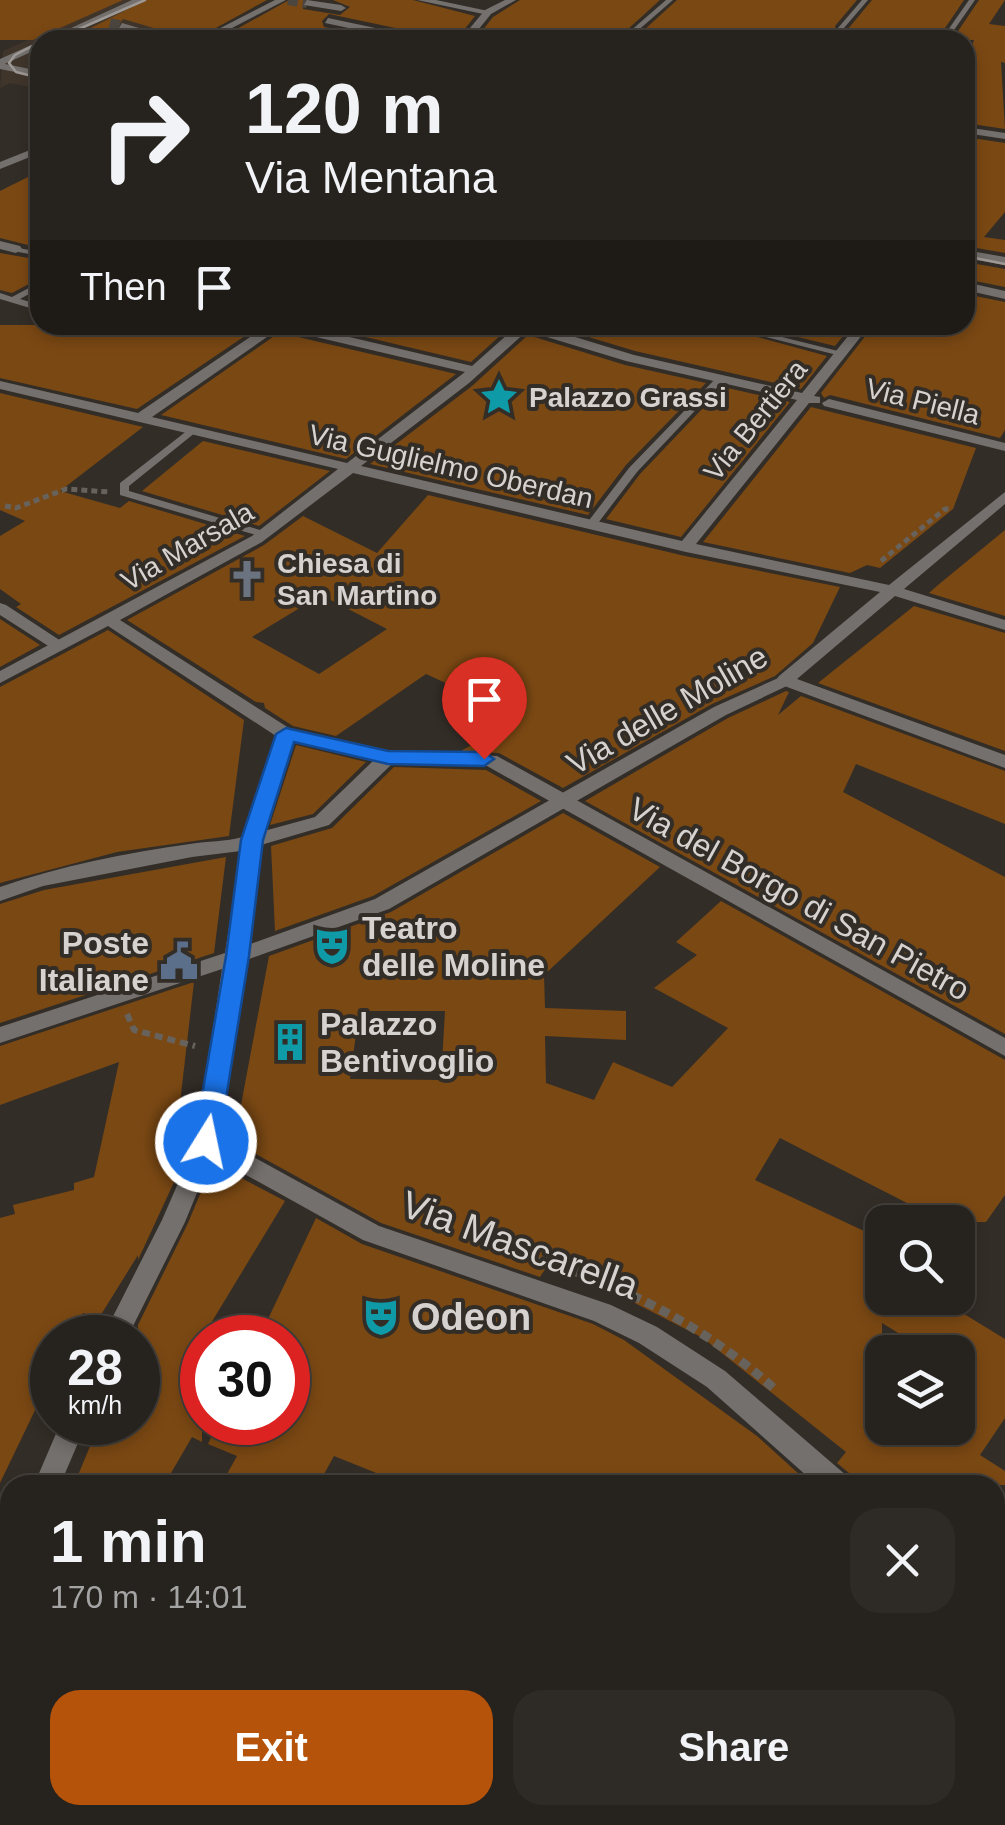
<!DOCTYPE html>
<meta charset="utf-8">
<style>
:root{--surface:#26221d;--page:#2e2a26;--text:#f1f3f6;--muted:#a4a4a4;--line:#423f3b;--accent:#b45309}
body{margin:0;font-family:Arial,sans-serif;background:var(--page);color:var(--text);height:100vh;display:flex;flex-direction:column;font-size:38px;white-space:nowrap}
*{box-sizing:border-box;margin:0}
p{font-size:32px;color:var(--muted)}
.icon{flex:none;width:55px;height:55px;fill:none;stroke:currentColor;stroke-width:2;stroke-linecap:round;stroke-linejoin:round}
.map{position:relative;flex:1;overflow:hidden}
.sheet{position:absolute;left:0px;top:1475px;width:1005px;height:350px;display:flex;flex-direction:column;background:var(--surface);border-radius:30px 30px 0 0;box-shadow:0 5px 15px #0003,0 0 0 2px var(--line)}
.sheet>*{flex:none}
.hud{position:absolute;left:30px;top:30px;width:945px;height:305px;border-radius:30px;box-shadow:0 5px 15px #0003,0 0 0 2px var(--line);background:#26221d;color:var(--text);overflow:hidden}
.controls{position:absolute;left:865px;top:1205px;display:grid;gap:20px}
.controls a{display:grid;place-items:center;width:110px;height:110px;border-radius:20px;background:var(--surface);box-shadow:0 5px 15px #0003,0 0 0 2px var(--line);font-size:50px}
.speed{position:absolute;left:30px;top:1315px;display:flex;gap:20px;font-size:50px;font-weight:700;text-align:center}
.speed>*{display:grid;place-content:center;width:130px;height:130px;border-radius:50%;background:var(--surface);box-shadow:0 5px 15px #0003,0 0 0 2px var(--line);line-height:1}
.speed small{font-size:25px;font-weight:400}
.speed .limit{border:15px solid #d22;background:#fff;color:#111}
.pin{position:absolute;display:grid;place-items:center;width:85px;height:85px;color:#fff;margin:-102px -42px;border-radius:50% 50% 50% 0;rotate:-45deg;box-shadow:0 0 10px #0007}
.pin .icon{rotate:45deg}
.me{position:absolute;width:110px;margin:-55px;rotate:10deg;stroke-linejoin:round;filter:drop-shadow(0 0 8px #0008)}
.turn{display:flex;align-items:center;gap:35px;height:210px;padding:0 50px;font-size:45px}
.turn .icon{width:130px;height:130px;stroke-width:2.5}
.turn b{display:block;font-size:70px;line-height:85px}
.then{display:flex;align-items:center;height:95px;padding:0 50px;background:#0003;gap:20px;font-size:38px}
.round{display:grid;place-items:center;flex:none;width:105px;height:105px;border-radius:30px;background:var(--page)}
.headline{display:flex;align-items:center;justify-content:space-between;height:170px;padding:0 50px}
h1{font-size:60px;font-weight:600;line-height:75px}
.button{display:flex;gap:20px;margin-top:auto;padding:20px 50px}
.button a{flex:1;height:115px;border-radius:30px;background:var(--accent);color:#fff;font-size:40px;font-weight:600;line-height:115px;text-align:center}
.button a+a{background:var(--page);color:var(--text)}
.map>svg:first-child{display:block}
.built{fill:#40352b}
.building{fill:#7a4813;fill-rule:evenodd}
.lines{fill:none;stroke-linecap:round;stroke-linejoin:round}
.pedestrian-tunnel{stroke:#4b4640;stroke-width:10;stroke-dasharray:10 5;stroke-linecap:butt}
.path-far2{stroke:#68625d;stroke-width:5;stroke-dasharray:6 4;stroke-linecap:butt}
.path-far1{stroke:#68625d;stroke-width:6;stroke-dasharray:8 5;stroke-linecap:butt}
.path{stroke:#68625d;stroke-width:9;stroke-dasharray:10 6;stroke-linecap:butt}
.service{fill:#74706e;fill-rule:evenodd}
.pedestrian{fill:#74706e;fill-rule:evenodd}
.minor{fill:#74706e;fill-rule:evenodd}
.tertiary{fill:#74706e;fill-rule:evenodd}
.tram{stroke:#9e9995;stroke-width:2.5}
.route{fill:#1a73e8;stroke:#114b97;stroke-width:2.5}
.labels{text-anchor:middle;stroke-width:8;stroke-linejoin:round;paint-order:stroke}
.far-poi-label{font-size:28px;font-weight:bold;fill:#d6d2cf;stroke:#332d27;text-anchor:start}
.far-street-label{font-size:28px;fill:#d6d2cf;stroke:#332d27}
.street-label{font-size:32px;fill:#d6d2cf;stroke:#332d27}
.poi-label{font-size:32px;font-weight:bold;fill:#d6d2cf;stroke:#332d27;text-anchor:start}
.near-street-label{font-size:38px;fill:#d6d2cf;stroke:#332d27}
.near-poi-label{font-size:38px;font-weight:bold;fill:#d6d2cf;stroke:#332d27;text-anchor:start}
</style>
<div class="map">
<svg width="1005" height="1825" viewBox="0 0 1005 1825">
<rect width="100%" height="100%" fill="#332d27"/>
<path class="built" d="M118 0H215L130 40H40V89L10 83 0 88 3 51Z"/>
<path class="building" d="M0 0H123L33 40H0Z
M146 0H267L194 40H158L162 35 157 29 123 19 116 29 136 40H67Z
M289 0H303V9L340 15 350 7 333 0H413L475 16 456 40H427L419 33 329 14 322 21 324 27 387 40H284L249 34 238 40H217Z
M520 0H660L616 40H475L493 17Z
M677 0H857L835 26 838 40H633Z
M872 0H964L937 40H851L848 29Z
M979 0H1005L989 24 1005 26V63L1001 62 1005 129 965 123V64L974 40H952Z
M965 137 1005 143V212L984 237 1005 240V253L965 246V190L972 177 965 176Z
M40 171V248L0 238V191Z
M0 253 40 260V278L12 293 0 290Z
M965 262 1005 269V287L965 279Z
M965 294 1005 302V430L1000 438 830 395 824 398 821 393 874 325 949 328 965 325Z
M0 325H261L137 409 0 378Z
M315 325H512L471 362Z
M549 325H713L827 356 801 389 635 351Z
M749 325H852L835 346Z
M280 332 281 333 456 374 346 459 161 415Z
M528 335 625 365 706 383 626 465 588 515 370 464 472 386Z
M723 387 790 402 681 537 606 519 640 474Z
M0 393 143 427 60 491 120 508 129 501 245 536 59 635 16 607 21 604 0 589V536L25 521 0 510Z
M811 407 976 448 953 509 880 568 867 565 850 573 703 542Z
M203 441 330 471 259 526 142 491Z
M428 495 685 556 840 587 813 643 775 676 712 704 563 788 499 753 461 751 482 739 454 721 485 701 426 674 336 736 293 726 265 708 264 703 256 702 127 620 264 545 303 516 377 553ZM321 595 387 629 319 674 252 637Z
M1005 530V616L929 593 938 585Z
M914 606 1005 633V751L818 683Z
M0 619 40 645 0 667Z
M108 630 244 720 229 836 117 852 0 883V687Z
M786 691 789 692 778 715 801 696 1005 771V824L856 764 843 792 1005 877V1034L585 801 728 718Z
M296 745 366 762 313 814 270 825Z
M394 767 486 770 541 801 373 896 275 931 271 846 332 828Z
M563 813 660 867 544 975 545 1008 626 1011V1040L545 1036 546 1083 594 1100 613 1062 672 1087 728 1028 654 988 697 955 676 942 721 901 1005 1060V1195L986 1222H944L780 1138 755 1180 879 1238 868 1254 882 1263V1298H938L1005 1339V1418L980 1455 1005 1471V1485H853L849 1473 837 1463 846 1452 703 1338 551 1260 540 1277 381 1223 234 1142 269 956 391 912ZM359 1011H445L441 1080 350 1079ZM882 1323 929 1352H958V1428H882Z
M226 857 214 953 0 1023V904L44 890Z
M194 982 174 1155 187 1154 138 1260V1255L99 1318 83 1313 71 1338H52V1375L0 1483V1218L15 1214 13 1205 74 1190V1183L94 1177 119 1062 0 1105V1046Z
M213 1163 285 1201 202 1338V1442L192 1437 164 1485H74L100 1422H138V1325L188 1223Z
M316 1218 362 1244 593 1324 624 1340 757 1436 811 1485H406L334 1456 318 1485H221L237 1456 208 1444 218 1422H288V1338H259Z"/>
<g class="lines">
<path class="pedestrian-tunnel" d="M288 0 307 3
M110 23 122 26"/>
<path class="path-far2" d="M5 506 16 508 66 489 110 492
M881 561 945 509H952"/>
<path class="path-far1" d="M127 1014 134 1030 195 1046
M489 1244 550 1263"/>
<path class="path" d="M542 1260C631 1289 707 1328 777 1391
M995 1611 1005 1622"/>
<path class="service" d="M666 0H673L627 40H620Z
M862 0H868L844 28 848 40H842L838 28Z
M969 0H975L947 40H941Z
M13 247 40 252V256L13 251Z
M40 282V288L20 299 40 305V311L0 299V293L12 297Z
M719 325H734L846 353 841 356Z
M717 377 725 379 637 472 595 527H587V523L629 468Z
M188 430 196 432 129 486V491L267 532V536H259L120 495V483Z"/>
<path class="pedestrian" d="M275 0H286L209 40H197Z
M307 0 341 5 346 8 341 11 304 5Z
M417 0H436L493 12 488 15Z
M328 18 418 37 423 40H405L325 23Z
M122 23 156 33 158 35 152 40H140L145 36 119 28Z
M0 63 40 71V77L0 69Z
M40 146V153L0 169V162Z
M0 241 20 246 22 249 16 253 0 249Z
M965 250 1005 257V265L965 258Z
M0 603 6 605 67 645 59 650 53 649 0 615Z
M785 675 794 680 791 684 726 715 389 909 238 963 228 956 231 951 375 899 714 707Z"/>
<path class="minor" d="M505 0H516L491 14 470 40H460L485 10Z
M965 127 1005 133V139L965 133Z
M965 282 1005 291V299L965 290Z
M268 325H299L472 366 518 325H536L634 355 802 393 857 325H870L814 396 820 397V403H809L696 544 889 585 1005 492V504L904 589 1005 620V630L895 596 797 679 1005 755V768L779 684 776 680 779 676 880 592 686 552 353 473 262 542 120 620 292 730 388 751 497 756 1005 1038V1056L487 766 393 763 329 825 261 845 246 951 248 956 244 962 219 1138 379 1226 611 1305 657 1327 725 1371 847 1476 850 1485H817L707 1387 639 1343 594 1321 363 1240 212 1156 185 1222 127 1338H102L162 1220 196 1142 222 969 0 1043V1027L225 953 241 851 192 857 43 886 0 901V887C60 866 126 853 190 844 208 841 225 842 243 837L276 736 108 626 0 683V671L252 536 338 469 0 389V381L138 413ZM280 328 282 329 465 372 347 463 152 417ZM527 331 626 361 797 400 682 541 361 466 469 383ZM293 741 374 760 315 817 264 831Z
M829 399 1005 443V451L824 406 822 403Z
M61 1422H87L60 1485H34Z
M10 1567V1618L0 1622V1571Z
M995 1639 1005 1643V1678L995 1673Z
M0 1748 10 1752V1783L0 1779Z
M86 1815H132L137 1825H90Z"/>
<path class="tertiary" d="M132 0H143L58 40H45Z
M40 41V48L0 66V59Z"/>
<path class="tram" d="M54 40 145 0
M40 42 15 55 9 63 16 72 40 78
M965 256 1005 264"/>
</g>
<path class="route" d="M286 728 388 751 484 752 494 759 484 766 388 764 294 742 263 840 249 956 219 1142 216 1150 206 1153 197 1150 194 1142 226 956 241 840 276 734Z"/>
<defs>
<g id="sight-bare" transform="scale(3)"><path d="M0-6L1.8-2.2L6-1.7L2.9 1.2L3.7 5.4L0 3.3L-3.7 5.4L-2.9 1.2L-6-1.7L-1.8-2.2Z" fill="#0f9aa8" stroke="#332d27" stroke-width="2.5" paint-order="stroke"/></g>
<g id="church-bare" transform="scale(3)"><path d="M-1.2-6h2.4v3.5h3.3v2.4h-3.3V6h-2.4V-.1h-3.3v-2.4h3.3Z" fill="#6b7280" stroke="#332d27" stroke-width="2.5" paint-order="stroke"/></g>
<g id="theatre-bare" transform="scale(3)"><path d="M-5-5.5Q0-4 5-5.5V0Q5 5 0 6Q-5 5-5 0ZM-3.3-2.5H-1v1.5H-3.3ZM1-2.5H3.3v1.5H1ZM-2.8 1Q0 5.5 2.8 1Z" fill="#0f9aa8" stroke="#332d27" stroke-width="2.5" paint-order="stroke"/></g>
<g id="civic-bare" transform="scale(3)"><path d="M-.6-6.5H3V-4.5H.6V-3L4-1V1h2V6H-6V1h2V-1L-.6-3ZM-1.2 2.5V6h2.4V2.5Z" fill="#5c6f8a" stroke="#332d27" stroke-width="2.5" paint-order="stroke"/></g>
<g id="building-bare" transform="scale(3)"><path d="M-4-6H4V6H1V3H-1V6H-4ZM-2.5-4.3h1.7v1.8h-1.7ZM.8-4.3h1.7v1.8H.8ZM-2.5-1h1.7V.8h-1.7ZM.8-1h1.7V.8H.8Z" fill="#0f9aa8" stroke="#332d27" stroke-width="2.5" paint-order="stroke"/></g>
</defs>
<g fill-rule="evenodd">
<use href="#sight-bare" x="499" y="397"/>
<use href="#church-bare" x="247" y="579"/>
<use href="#theatre-bare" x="332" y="946"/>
<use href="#civic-bare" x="179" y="961"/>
<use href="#building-bare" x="290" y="1042"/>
<use href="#theatre-bare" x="381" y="1317"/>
</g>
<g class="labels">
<g class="far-poi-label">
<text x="529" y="407">Palazzo Grassi</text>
<text x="277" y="573">Chiesa di<tspan x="277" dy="32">San Martino</tspan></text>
</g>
<g class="far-street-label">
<text transform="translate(923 401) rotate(14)" y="10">Via Piella</text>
<text transform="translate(755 420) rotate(-51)" y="10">Via Bertiera</text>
<text transform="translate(451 466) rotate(13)" y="10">Via Guglielmo Oberdan</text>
<text transform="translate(187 546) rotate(-30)" y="10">Via Marsala</text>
</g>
<g class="street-label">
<text transform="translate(667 710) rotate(-30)" y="11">Via delle Moline</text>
<text transform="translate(799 899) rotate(29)" y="11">Via del Borgo di San Pietro</text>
</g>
<g class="poi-label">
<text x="362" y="939">Teatro<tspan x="362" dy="37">delle Moline</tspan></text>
<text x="149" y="954" text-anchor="end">Poste<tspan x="149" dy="37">Italiane</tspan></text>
<text x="320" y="1035">Palazzo<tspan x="320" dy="37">Bentivoglio</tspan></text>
</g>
<g class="near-street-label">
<text transform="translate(520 1245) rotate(20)" y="13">Via Mascarella</text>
</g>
<g class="near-poi-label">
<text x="411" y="1330">Odeon</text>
</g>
</g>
</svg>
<div class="controls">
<a><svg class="icon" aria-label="search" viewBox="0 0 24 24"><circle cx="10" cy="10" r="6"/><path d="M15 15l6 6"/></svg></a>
<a><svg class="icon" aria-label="layers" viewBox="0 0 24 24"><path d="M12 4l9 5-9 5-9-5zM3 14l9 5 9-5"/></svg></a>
</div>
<div class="speed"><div>28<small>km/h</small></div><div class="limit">30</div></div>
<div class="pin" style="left:484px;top:759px;background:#d93025"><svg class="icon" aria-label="arrive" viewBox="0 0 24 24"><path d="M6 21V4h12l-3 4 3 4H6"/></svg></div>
<svg class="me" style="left:206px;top:1142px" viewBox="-20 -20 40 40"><circle r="17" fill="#1a73e8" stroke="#fff" stroke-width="3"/><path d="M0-11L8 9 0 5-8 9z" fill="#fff"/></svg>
<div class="hud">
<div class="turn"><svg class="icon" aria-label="right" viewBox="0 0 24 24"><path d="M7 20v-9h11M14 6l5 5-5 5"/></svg><div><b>120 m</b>Via Mentana</div></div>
<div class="then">Then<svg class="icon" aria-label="arrive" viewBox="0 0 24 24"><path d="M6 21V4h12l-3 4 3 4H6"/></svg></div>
</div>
<section class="sheet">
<div class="headline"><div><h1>1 min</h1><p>170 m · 14:01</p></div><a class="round"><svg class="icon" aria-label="close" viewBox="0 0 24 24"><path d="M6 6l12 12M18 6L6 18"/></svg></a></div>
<div class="button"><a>Exit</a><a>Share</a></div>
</section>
</div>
